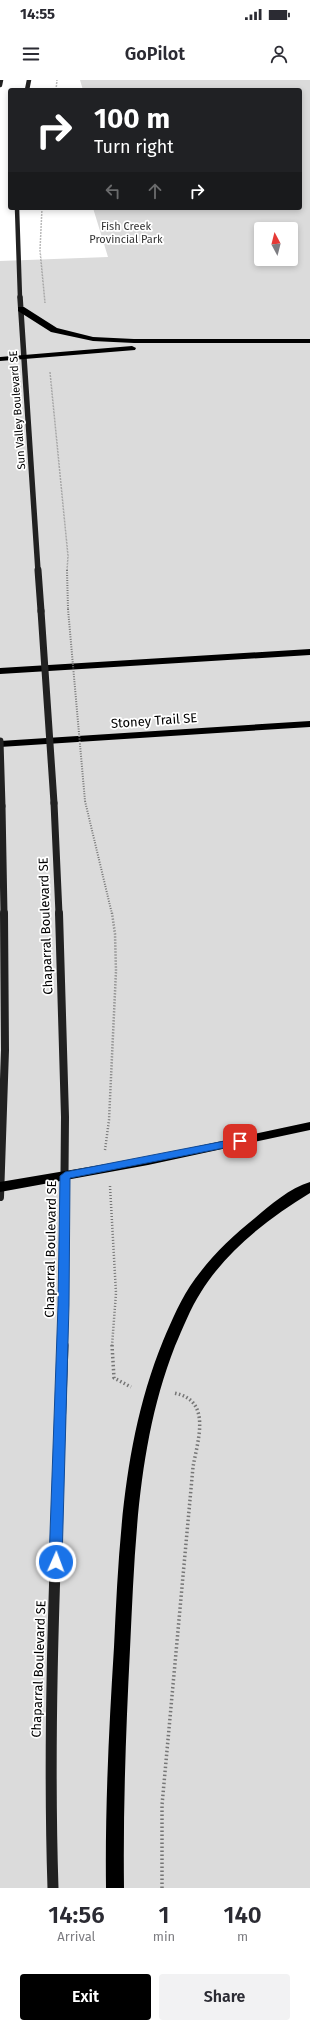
<!DOCTYPE html>
<style>
:root{--surface:#fff;--page:#f2f2f3;--text:#2b2b33;--muted:#7c7c81;--accent:#000}
body{margin:0;font-family:"Fira Sans",sans-serif;background:var(--page);color:var(--text);height:100vh;display:flex;flex-direction:column;font-size:15px;white-space:nowrap}
*{box-sizing:border-box;margin:0}
p{font-size:13px;color:var(--muted)}
.icon{flex:none;width:22px;height:22px;fill:none;stroke:currentColor;stroke-width:2;stroke-linecap:round;stroke-linejoin:round}
.map{position:relative;height:1808px;overflow:hidden}
.panel{display:flex;flex-direction:column;background:var(--surface);flex:1}
.panel>*{flex:none}
.guide{position:absolute;left:8px;top:8px;width:294px;height:122px;border-radius:4px;box-shadow:0 2px 6px #0003;background:#202124;color:#fff;overflow:hidden}
.needle{width:26px;rotate:353deg}
.buttons{position:absolute;left:254px;top:142px;display:grid;gap:8px}
.buttons a{display:grid;place-items:center;width:44px;height:44px;border-radius:4px;background:var(--surface);box-shadow:0 2px 6px #0003;font-size:20px}
.pin{position:absolute;display:grid;place-items:center;width:34px;height:34px;color:#fff;margin:-17px;border-radius:8px;box-shadow:0 2px 6px #0006}
.me{position:absolute;width:44px;margin:-22px;rotate:2deg;stroke-linejoin:round;filter:drop-shadow(0 0 3px #0008)}
.turn{display:flex;align-items:center;gap:14px;height:84px;padding:0 20px;font-size:18px}
.turn .icon{width:52px;height:52px;stroke-width:2.5}
.turn b{display:block;font-size:28px;line-height:34px}
.lanes{display:flex;align-items:center;height:38px;padding:0 20px;background:#0003;justify-content:center;gap:20px;direction:ltr}
.lanes .off{opacity:.35}
.eta{display:flex;justify-content:space-evenly;align-items:center;height:68px;text-align:center}
.eta b{font-size:24px;font-weight:600;line-height:28px}
.button{display:flex;gap:8px;margin-top:auto;padding:8px 20px}
.button a{flex:1;height:46px;border-radius:4px;background:var(--accent);color:#fff;font-size:16px;font-weight:600;line-height:46px;text-align:center}
.button a+a{background:var(--page);color:var(--text)}
.status{display:flex;justify-content:space-between;align-items:center;height:28px;padding:0 20px;background:var(--surface);direction:ltr}
.status svg{height:11px;fill:currentColor}
header{display:flex;justify-content:space-between;align-items:center;height:52px;padding:0 20px;background:var(--surface);font-size:18px;font-weight:600}
.map>svg:first-child{display:block}
.green{fill:#dbdbdb;fill-rule:evenodd}
.lines{fill:none;stroke-linecap:round;stroke-linejoin:round}
.highway-casing{stroke:#dbdbdb;stroke-width:2}
.path-far3{stroke:#767676;stroke-width:1.5;stroke-dasharray:0.5 1;stroke-linecap:butt}
.path-far2{stroke:#767676;stroke-width:2;stroke-dasharray:1 1.5;stroke-linecap:butt}
.path-far1{stroke:#767676;stroke-width:2.5;stroke-dasharray:1 2;stroke-linecap:butt}
.path{stroke:#767676;stroke-width:3.5;stroke-dasharray:1.5 2.5;stroke-linecap:butt}
.secondary-far4{stroke:#212121;stroke-width:4.5}
.secondary-far3{stroke:#212121;stroke-width:5.5}
.secondary-far2{stroke:#212121;stroke-width:7}
.secondary-far1{stroke:#212121;stroke-width:8}
.secondary{stroke:#212121;stroke-width:11}
.highway{fill:#000;fill-rule:evenodd}
.path-bridge{stroke:#767676;stroke-width:2;stroke-dasharray:1 1.5;stroke-linecap:butt}
.secondary-bridge{stroke:#212121;stroke-width:7}
.route{fill:#1a73e8;stroke:#114b97}
.labels{text-anchor:middle;stroke-width:3.5;stroke-linejoin:round;paint-order:stroke}
.far-park-label{font-size:11px;fill:#323232;stroke:#fff}
.far-street-label{font-size:11px;fill:#000;stroke:#fff}
.street-label{font-size:13px;fill:#000;stroke:#fff}
</style>
<div class="status"><b>14:55</b><svg viewBox="0 0 49 12"><path d="M0 12V9h3v3zM5 12V6h3v6zM10 12V3h3v9zM15 12V0h3v12zM26 1h20v11H26zM47 4h2v5h-2z"/></svg></div>
<header><svg class="icon" aria-label="menu" viewBox="0 0 24 24"><path d="M4 6h16M4 12h16M4 18h16"/></svg>GoPilot<svg class="icon" aria-label="person" viewBox="0 0 24 24"><circle cx="12" cy="8" r="4"/><path d="M4 21q1-7 8-7t8 7"/></svg></header>
<div class="map">
<svg width="310" height="1808" viewBox="0 0 310 1808">
<rect width="100%" height="100%" fill="#fff"/>
<path class="green" d="M80 0H310V1808H0V181L108 177 93 128H300V10H83ZM261 149H291V179H261Z"/>
<g class="lines">
<g class="highway-casing">
<path id="highway" d="M18 227H24L57 248 93 257 134 259H310V263H134L93 261 51 252 18 231Z
M132 266 136 268 135 270 0 281V277Z
M310 569V575L0 594V588Z
M310 641V647L0 667V661Z
M310 1042V1050L148 1085 0 1112V1102L148 1077Z
M310 1102V1113C269 1138 227 1170 201 1212 190 1229 183 1248 175 1266 137 1363 135 1467 130 1569 126 1649 123 1728 124 1808H106C105 1727 109 1647 114 1567 119 1463 123 1359 163 1261 172 1240 181 1218 195 1199 212 1176 232 1156 255 1138 270 1125 290 1108 310 1102Z"/>
</g>
<path class="path-far3" d="M56 10 57 0
M42 128 40 170 45 223
M50 292 68 476 67 491"/>
<path class="path-far2" d="M67 490 68 529
M85 721 112 834"/>
<path class="path-far1" d="M105 1070 109 1040 116 891 115 854 112 833
M110 1106 116 1213 112 1266"/>
<path class="path" d="M112 1265 114 1298 131 1307
M162 1808V1725L193 1387C198 1359 212 1320 174 1313"/>
<path class="secondary-far4" d="M0 5 1 0
M27 10 29 0
M17 128 20 218"/>
<path class="secondary-far3" d="M20 217 38 491"/>
<path class="secondary-far2" d="M38 490 41 531
M54 723 59 834
M2 726 4 834"/>
<path class="secondary-far1" d="M59 833 65 1037 63 1266
M0 1117 5 970 4 833"/>
<path class="secondary" d="M53 1808C47 1627 57 1446 63 1265"/>
<use href="#highway" class="highway"/>
<path class="path-bridge" d="M68 529 85 721"/>
<path class="secondary-bridge" d="M41 531 54 723
M0 661 2 726"/>
</g>
<path class="route" d="M240 1058 245 1061 244 1064 70 1098 69 1225 62 1482 60 1485 56 1486 51 1485 49 1482 58 1225 60 1096 65 1092Z"/>
<g class="labels">
<g class="far-park-label">
<text x="126" y="150">Fish Creek<tspan x="126" dy="13">Provincial Park</tspan></text>
</g>
<g class="far-street-label">
<text transform="translate(17 330) rotate(-94)" y="4">Sun Valley Boulevard SE</text>
</g>
<g class="street-label">
<text transform="translate(154 640) rotate(-4)" y="5">Stoney Trail SE</text>
<text transform="translate(45 846) rotate(-92)" y="5">Chaparral Boulevard SE</text>
<text transform="translate(50 1169) rotate(-89)" y="5">Chaparral Boulevard SE</text>
<text transform="translate(38 1589) rotate(-88)" y="5">Chaparral Boulevard SE</text>
</g>
</g>
</svg>
<div class="buttons">
<a><svg class="needle" viewBox="-14 -14 28 28"><path d="M0-13l5 13h-10z" fill="#e53935"/><path d="M0 13l5-13h-10z" fill="#7c7c81"/></svg></a>
</div>
<div class="pin" style="left:240px;top:1061px;background:#d93025"><svg class="icon" aria-label="arrive" viewBox="0 0 24 24"><path d="M6 21V4h12l-3 4 3 4H6"/></svg></div>
<svg class="me" style="left:56px;top:1482px" viewBox="-20 -20 40 40"><circle r="17" fill="#1a73e8" stroke="#fff" stroke-width="3"/><path d="M0-11L8 9 0 5-8 9z" fill="#fff"/></svg>
<div class="guide">
<div class="turn"><svg class="icon" aria-label="right" viewBox="0 0 24 24"><path d="M7 20v-9h11M14 6l5 5-5 5"/></svg><div><b>100 m</b>Turn right</div></div>
<div class="lanes"><svg class="icon off" aria-label="left" viewBox="0 0 24 24"><path d="M17 20v-9H6M10 6l-5 5 5 5"/></svg><svg class="icon off" aria-label="ahead" viewBox="0 0 24 24"><path d="M12 20V5M6 11l6-6 6 6"/></svg><svg class="icon" aria-label="right" viewBox="0 0 24 24"><path d="M7 20v-9h11M14 6l5 5-5 5"/></svg></div>
</div>
</div>
<section class="panel">
<div class="eta">
<div><b>14:56</b><p>Arrival</p></div>
<div><b>1</b><p>min</p></div>
<div><b>140</b><p>m</p></div>
</div>
<div class="button"><a>Exit</a><a>Share</a></div>
</section>
